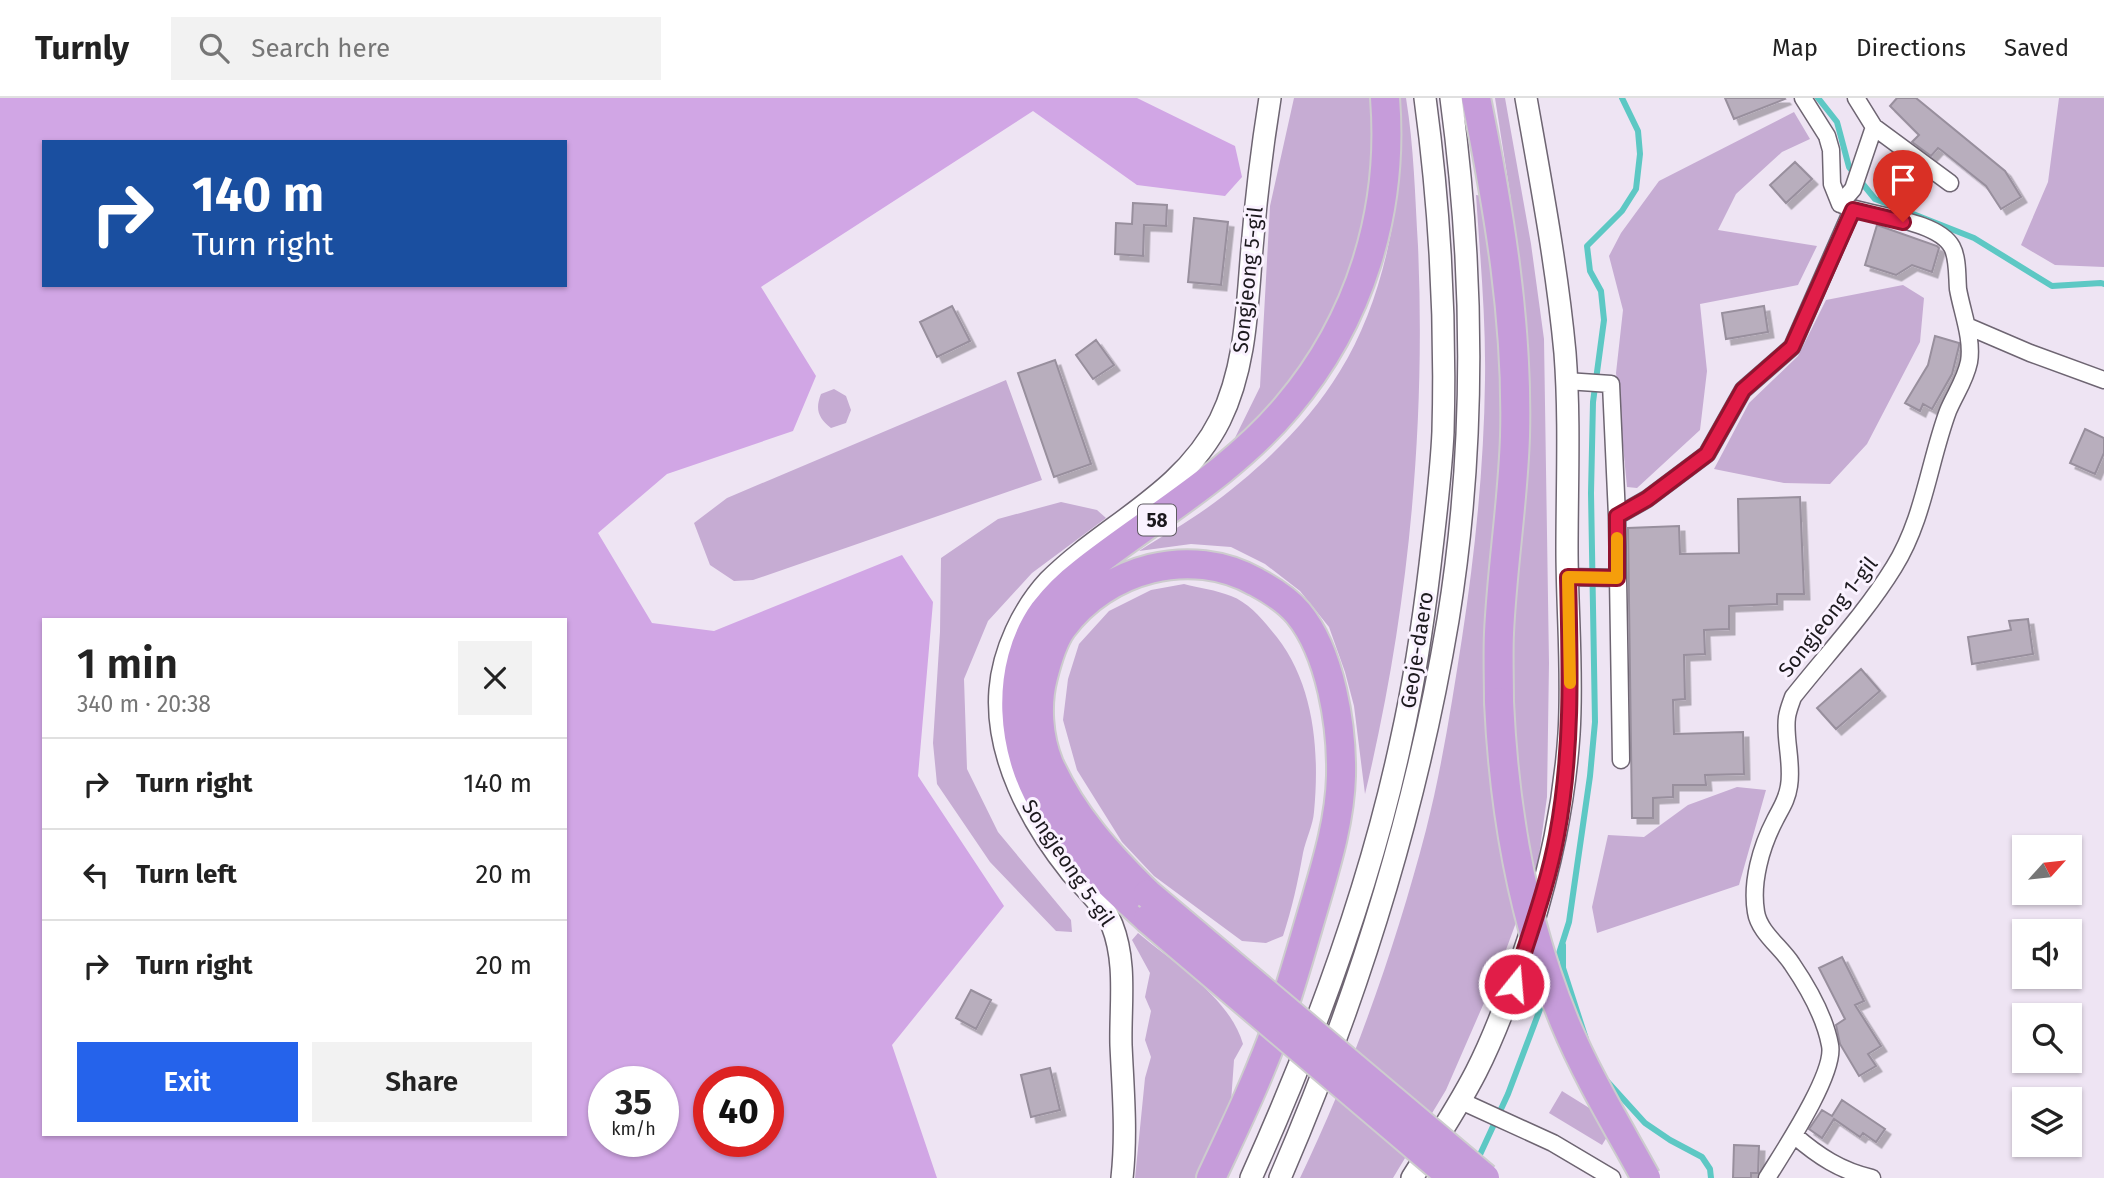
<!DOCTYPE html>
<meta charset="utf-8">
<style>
:root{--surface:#fff;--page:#f2f2f2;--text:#222;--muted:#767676;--line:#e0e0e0;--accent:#2563eb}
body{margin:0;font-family:"Fira Sans",sans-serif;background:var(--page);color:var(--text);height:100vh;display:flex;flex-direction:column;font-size:26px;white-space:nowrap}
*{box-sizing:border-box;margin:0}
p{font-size:23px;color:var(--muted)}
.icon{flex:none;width:38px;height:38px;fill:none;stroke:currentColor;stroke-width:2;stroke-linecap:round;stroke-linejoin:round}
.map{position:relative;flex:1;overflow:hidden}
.sheet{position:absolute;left:42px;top:520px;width:525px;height:518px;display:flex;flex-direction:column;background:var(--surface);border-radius:0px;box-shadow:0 2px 5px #0004}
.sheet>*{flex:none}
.guide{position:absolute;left:42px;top:42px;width:525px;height:147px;border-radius:0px;box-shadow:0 2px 5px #0004;background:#1a4fa0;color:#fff;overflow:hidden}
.needle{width:46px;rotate:63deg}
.fabs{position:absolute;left:2012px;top:737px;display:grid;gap:14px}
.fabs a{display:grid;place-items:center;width:70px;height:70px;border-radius:0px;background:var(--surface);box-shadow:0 2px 5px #0004;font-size:35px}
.speed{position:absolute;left:588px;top:968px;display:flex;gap:14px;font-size:35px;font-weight:700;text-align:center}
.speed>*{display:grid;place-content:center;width:91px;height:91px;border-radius:50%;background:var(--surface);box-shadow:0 2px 5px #0004;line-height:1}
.speed small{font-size:18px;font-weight:400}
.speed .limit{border:10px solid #d22;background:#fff;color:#111}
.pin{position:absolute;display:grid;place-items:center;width:60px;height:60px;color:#fff;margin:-72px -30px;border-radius:50% 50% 50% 0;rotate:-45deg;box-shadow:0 0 7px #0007}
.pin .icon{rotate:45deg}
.me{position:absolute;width:77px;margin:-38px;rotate:17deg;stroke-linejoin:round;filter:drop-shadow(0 0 5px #0008)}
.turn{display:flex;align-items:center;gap:24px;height:147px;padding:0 35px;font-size:32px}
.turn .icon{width:91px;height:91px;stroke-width:2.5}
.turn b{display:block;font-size:49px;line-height:60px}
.round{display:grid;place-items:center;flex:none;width:74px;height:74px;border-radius:0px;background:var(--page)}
.head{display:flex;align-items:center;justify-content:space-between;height:119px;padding:0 35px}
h1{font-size:42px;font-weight:600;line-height:52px}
.button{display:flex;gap:14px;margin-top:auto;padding:14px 35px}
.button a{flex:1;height:80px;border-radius:0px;background:var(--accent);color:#fff;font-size:28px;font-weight:600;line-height:80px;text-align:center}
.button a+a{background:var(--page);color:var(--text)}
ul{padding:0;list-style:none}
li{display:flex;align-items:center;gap:21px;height:91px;padding:0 35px;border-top:2px solid var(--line)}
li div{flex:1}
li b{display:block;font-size:26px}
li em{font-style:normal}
header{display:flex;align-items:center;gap:42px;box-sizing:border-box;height:98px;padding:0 35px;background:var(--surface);border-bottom:2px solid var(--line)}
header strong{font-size:33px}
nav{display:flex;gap:38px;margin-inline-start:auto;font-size:24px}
.search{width:490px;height:63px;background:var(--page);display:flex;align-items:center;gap:18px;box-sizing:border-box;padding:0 24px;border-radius:0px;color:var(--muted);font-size:26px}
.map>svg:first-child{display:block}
.green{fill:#c6acd3}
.forest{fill:#d1a6e5;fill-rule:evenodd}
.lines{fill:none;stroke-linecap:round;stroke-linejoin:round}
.stream{stroke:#5dc8c4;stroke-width:6}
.building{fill:#b8aebd;stroke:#988f9d;stroke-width:2;filter:url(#shadow)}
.minor-casing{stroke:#6e6572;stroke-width:19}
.tertiary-casing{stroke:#6e6572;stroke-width:24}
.trunk-casing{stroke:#cdccce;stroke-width:32}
.minor{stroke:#fff;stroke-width:16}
.tertiary{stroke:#fff;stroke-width:21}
.trunk{stroke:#c69cda;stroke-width:28}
.trunk-bridge-casing{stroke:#cdccce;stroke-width:32;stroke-linecap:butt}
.trunk-bridge{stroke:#c69cda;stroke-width:28}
.route-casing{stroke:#92132f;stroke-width:18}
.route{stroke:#e11d48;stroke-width:12}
.slow{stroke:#f59e0b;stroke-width:12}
.labels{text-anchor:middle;stroke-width:6;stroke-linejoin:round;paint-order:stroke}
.shield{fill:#faf2ff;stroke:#5f5a62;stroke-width:2}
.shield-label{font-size:19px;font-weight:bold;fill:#1c191e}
.street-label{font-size:21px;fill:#1c191e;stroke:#faf2ff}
</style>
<header>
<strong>Turnly</strong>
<div class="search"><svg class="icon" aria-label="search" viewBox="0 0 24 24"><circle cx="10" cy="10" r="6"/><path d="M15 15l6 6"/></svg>Search here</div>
<nav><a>Map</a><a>Directions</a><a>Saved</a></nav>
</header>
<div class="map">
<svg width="2104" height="1080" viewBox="0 0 2104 1080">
<defs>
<filter id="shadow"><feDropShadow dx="5.5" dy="5.5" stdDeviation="0" flood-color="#0004"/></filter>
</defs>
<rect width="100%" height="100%" fill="#eee4f3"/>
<path class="green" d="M1294 0H1373C1373 23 1375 47 1373 70 1364 152 1331 236 1279 301 1265 319 1246 334 1230 350L1260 289 1270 108Z
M1397 0H1406C1414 49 1415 98 1418 148 1426 332 1408 517 1365 696L1354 608 1345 574 1329 529 1300 493 1265 466 1231 449 1191 446 1139 453C1162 438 1185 426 1207 410 1257 374 1308 326 1340 273 1377 214 1398 128 1399 59 1399 39 1398 20 1397 0Z
M1495 0H1505L1531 146 1544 241 1549 565 1547 699 1538 765 1500 868 1446 992 1393 1080H1300C1353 969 1395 851 1426 732 1442 669 1452 604 1462 540 1475 455 1484 368 1485 282 1486 220 1480 158 1476 97L1511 102Z
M2059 0H2104V169L2055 167 2021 147 2048 84Z
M1794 14 1810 41 1782 54 1736 96 1718 132 1817 148 1798 187 1700 206 1707 273 1700 332 1637 390 1627 389 1616 275 1623 212 1609 158 1621 135 1659 83Z
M1903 187 1924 200 1920 244 1867 346 1830 386 1784 385 1714 371 1749 305 1798 258 1826 202Z
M1006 282 1042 382 753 482 734 483 710 467 694 425 727 400Z
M834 291 846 298 851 312 846 325 831 330C818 320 815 311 821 296Z
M1061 404 1097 412 1106 420 1032 475 988 523 964 581 967 671 998 734 1071 822 1072 834 1056 833 990 764 937 686 933 645 940 534 941 460 998 421Z
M1184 486C1199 490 1216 492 1231 498 1247 504 1260 518 1271 532 1314 581 1320 651 1314 714 1313 727 1306 741 1303 755 1298 783 1292 811 1283 838L1266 845 1242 843 1154 778 1122 744 1077 672 1063 622 1068 581 1079 546 1109 513 1151 492Z
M1737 689 1766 692 1739 787 1597 835 1592 809 1608 737 1644 739 1688 707Z
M1138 835C1174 865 1230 900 1243 946L1234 962 1231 1004 1197 1080H1135L1145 980 1151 959 1145 942 1151 913 1145 899 1150 875 1132 842Z
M1562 993 1615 1026 1602 1047 1549 1015Z"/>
<path class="forest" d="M0 0H1137L1235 48 1242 79 1225 98 1137 87 1033 13 761 189 816 278 793 333 667 376 598 435 652 525 714 533 902 457 933 504 918 678 1004 808 892 947 937 1080H0ZM44 44H565V187H44ZM44 522H565V1036H44ZM604 984H663V1043H604ZM709 984H768V1043H709Z"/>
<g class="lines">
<path class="stream" d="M1818 0 1837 24 1849 69 1875 101 1974 140 2052 188 2101 185 2104 186
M1563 847V870L1586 941
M1555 868 1569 824 1590 678 1595 624 1591 395 1593 304 1604 222 1601 193 1590 173 1587 148 1622 113 1636 91 1640 56 1638 33 1622 0
M1606 982 1645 1025 1670 1042 1702 1059 1710 1071 1711 1080
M1477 1063 1508 996 1545 898"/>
</g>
<path class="building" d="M1725 0H1784L1785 1 1734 21Z
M1897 0H1916L2005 73 2021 99 2001 111 1986 88 1941 52 1938 50 1931 58 1912 44 1919 37 1890 8Z
M1898 60 1916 73 1903 88 1886 72Z
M1795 64 1812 81 1786 105 1770 87Z
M1133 105 1167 107 1166 128 1144 127 1143 158 1115 156 1116 125 1132 126Z
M1194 120 1228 124 1221 187 1188 184Z
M1877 127 1937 148 1939 150 1932 174 1912 167 1896 177 1865 167Z
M952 208 970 243 937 259 920 224Z
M1764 208 1768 234 1726 241 1722 215Z
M1935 238 1959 245V248L1952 276 1932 311 1923 306 1920 313 1905 305 1928 267Z
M1096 242 1114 267 1093 281 1076 257Z
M1055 262 1091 366 1054 379 1018 275Z
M2085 331 2104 340V355L2095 376 2070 365Z
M1800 399 1804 496H1777V506L1729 508V531L1704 532 1705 556 1684 557 1685 601 1673 602 1674 636 1743 634 1744 676 1705 677 1706 687H1673V699L1653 700V720H1632L1628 430 1679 428 1680 456 1739 455 1738 401Z
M2028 521 2033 556 1972 566 1968 539 2011 532 2009 523Z
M1861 571 1880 593 1836 631 1817 610Z
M1842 859 1864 903 1855 907 1881 948 1868 956 1876 968 1859 978 1840 946 1836 927 1845 921 1819 870Z
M971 892 991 902 976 931 956 920Z
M1050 970 1060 1012 1031 1019 1021 977Z
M1842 1002 1885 1031 1876 1044 1863 1035 1860 1039 1834 1021 1822 1040 1809 1031 1822 1012 1832 1018Z
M1734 1047 1759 1048 1758 1075H1751V1080H1733Z"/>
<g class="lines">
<g class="minor-casing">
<path id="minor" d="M1856 0 1874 29 1950 85
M1840 106 1853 91 1874 29
M1967 228 2030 255 2104 282
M1566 283 1611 286 1617 418 1647 401 1707 356 1743 292 1792 249 1852 112
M1617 418 1621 662
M1568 479 1617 480
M1461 1003 1553 1045 1612 1080
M1794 1037C1818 1058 1841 1073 1872 1080
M1767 1080C1783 1054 1836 975 1830 947 1825 920 1807 888 1792 866 1781 849 1759 834 1756 814 1751 784 1761 749 1775 722 1781 710 1787 702 1789 688 1793 665 1784 640 1787 619 1788 612 1791 605 1793 599 1827 556 1865 516 1894 469 1924 421 1929 364 1948 313 1955 296 1965 283 1969 264 1973 241 1962 214 1958 191 1957 179 1958 160 1952 149 1937 121 1867 118 1840 106L1832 86 1831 52 1827 38 1803 0"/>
</g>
<g class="tertiary-casing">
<path id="tertiary" d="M1122 1080C1127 1035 1123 992 1121 947 1120 907 1127 865 1112 827 1104 807 1085 790 1071 774 1031 724 995 658 1000 592 1003 553 1023 511 1049 483 1105 427 1183 396 1220 322 1246 269 1247 209 1252 150 1256 100 1262 50 1270 0
M1251 1080C1314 940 1369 793 1401 643 1414 585 1423 526 1430 467 1435 423 1441 378 1443 334 1446 222 1440 111 1425 0
M1280 1080C1357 902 1416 713 1448 522 1476 350 1474 172 1451 0
M1412 1080C1434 1045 1457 1011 1476 974 1498 931 1514 885 1529 839 1550 770 1564 709 1569 636 1573 574 1567 513 1567 451 1567 386 1570 320 1565 255 1557 169 1541 85 1526 0"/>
</g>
<g class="trunk-casing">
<path id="trunk" d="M1476 0C1499 112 1518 224 1515 338 1513 404 1502 469 1499 535 1498 558 1499 581 1499 604
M1148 796C1108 757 1072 717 1049 666 1038 639 1036 606 1043 579 1047 563 1052 544 1062 530 1106 470 1191 447 1256 484 1271 492 1287 502 1298 515 1331 555 1342 628 1341 678 1340 721 1327 764 1315 805 1299 859 1284 915 1262 967 1247 1005 1228 1043 1211 1080
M1148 821C1112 788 1075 755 1048 713 1010 656 1003 570 1044 513 1054 500 1069 485 1082 475 1150 421 1230 377 1287 309 1360 223 1394 113 1385 0"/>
</g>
<use href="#minor" class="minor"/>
<use href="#tertiary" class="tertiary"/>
<use href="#trunk" class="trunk"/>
<g class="trunk-bridge-casing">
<path id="trunk-bridge" d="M1499 604C1504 714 1523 823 1565 925 1587 978 1618 1029 1646 1080
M1148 796 1485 1080
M1148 821 1453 1080"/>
</g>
<use href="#trunk-bridge" class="trunk-bridge"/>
</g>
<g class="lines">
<g class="route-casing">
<path id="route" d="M1514 886C1529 837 1548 787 1557 737 1573 652 1570 565 1568 479L1617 480V418L1647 401 1707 356 1743 292 1792 249 1853 112 1903 124"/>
</g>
<use href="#route" class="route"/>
<path class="slow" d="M1570 585 1568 479 1617 480V440"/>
</g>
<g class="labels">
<rect class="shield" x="1138" y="406.5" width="38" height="31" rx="5"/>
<g class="shield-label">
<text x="1157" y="429">58</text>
</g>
<g class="street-label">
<text transform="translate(1248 182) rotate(-84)" y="7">Songjeong 5-gil</text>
<text transform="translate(1828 519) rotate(-52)" y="7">Songjeong 1-gil</text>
<text transform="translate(1417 552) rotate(-81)" y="7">Geoje-daero</text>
<text transform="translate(1068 765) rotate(56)" y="7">Songjeong 5-gil</text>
</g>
</g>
</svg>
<div class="fabs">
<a><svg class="needle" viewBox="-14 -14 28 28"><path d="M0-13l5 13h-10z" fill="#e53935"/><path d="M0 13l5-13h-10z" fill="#767676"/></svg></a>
<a><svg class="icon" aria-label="sound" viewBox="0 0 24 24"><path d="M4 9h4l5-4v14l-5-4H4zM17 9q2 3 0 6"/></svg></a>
<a><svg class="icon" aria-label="search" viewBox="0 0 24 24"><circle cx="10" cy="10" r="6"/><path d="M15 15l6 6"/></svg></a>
<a><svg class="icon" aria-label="layers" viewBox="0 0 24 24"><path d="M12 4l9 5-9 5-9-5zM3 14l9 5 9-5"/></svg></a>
</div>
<div class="speed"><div>35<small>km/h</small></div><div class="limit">40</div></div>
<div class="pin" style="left:1903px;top:124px;background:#d93025"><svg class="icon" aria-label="arrive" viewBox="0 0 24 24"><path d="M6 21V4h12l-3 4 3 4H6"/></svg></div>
<svg class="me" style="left:1514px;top:886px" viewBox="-20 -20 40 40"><circle r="17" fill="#e11d48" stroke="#fff" stroke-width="3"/><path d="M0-11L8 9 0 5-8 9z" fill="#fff"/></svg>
<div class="guide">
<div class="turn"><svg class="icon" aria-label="right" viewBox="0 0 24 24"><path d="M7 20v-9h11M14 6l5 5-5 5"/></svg><div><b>140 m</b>Turn right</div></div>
</div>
<section class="sheet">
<div class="head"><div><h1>1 min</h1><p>340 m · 20:38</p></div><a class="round"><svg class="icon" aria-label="close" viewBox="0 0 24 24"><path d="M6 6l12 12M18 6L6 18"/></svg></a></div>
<ul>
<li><svg class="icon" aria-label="right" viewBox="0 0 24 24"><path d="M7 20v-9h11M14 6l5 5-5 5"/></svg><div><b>Turn right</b></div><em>140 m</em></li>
<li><svg class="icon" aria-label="left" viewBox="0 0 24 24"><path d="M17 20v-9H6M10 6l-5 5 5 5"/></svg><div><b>Turn left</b></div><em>20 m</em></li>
<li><svg class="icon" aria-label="right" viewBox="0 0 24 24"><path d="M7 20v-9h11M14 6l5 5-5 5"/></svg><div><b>Turn right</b></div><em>20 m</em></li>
</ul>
<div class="button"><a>Exit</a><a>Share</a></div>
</section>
</div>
